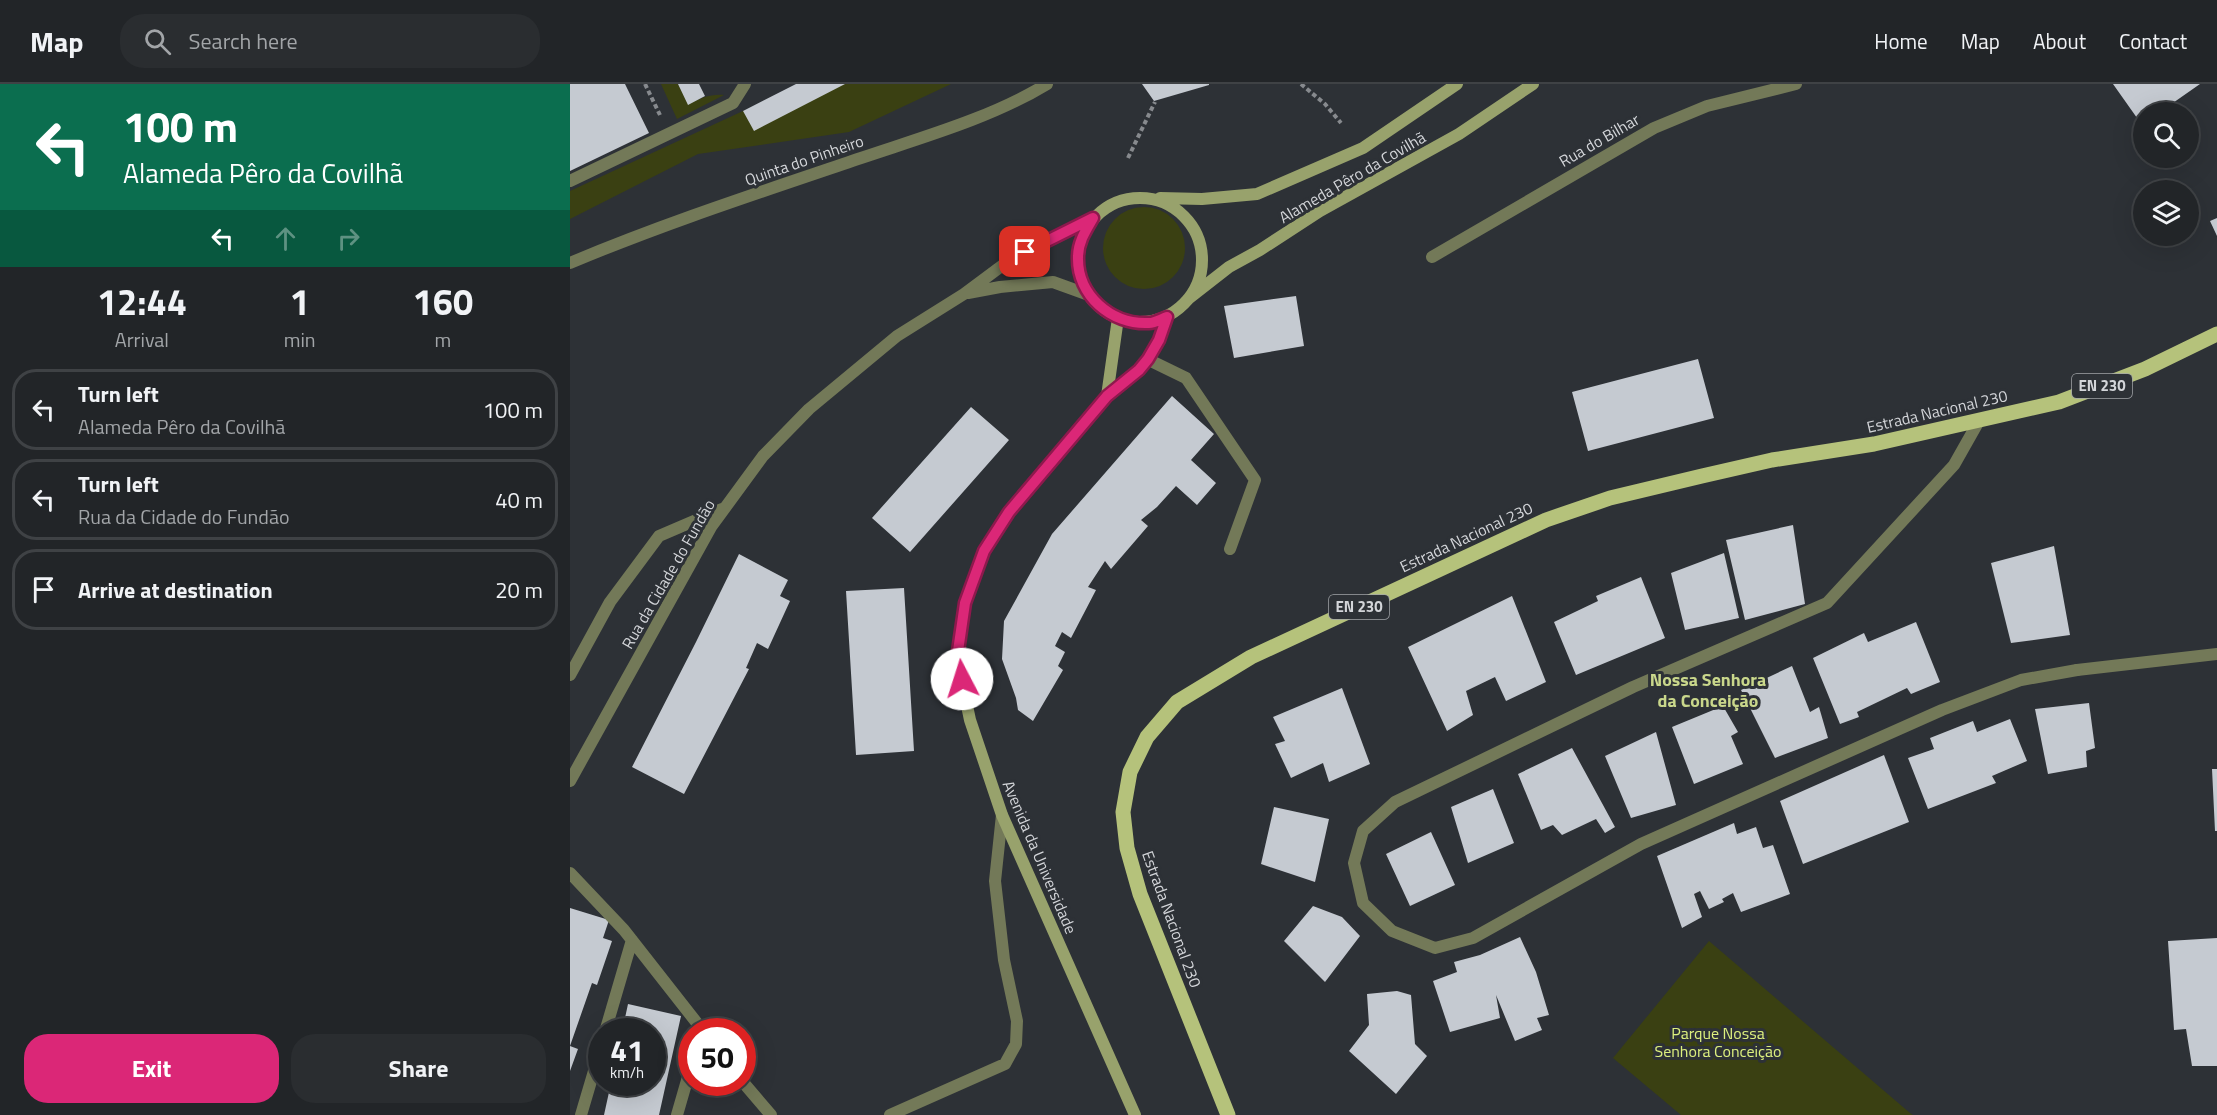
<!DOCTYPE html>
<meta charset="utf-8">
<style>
:root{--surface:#222528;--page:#2a2d30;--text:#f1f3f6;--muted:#a2a5a8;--line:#3f4245;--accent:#db2777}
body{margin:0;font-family:"Titillium Web",sans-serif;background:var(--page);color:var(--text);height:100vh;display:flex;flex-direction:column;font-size:22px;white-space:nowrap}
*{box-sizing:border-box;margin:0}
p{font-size:20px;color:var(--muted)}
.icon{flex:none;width:33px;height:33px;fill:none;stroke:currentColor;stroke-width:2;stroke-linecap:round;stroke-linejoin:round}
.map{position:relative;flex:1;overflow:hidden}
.panel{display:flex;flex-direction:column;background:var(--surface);width:570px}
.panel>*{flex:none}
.guide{background:#0b6e4f;color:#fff;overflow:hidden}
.buttons{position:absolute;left:1563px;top:18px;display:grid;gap:12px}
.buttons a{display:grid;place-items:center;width:66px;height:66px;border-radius:50%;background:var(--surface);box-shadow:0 6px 24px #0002,0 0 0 2px var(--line);font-size:30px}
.speed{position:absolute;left:18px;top:934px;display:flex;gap:12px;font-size:30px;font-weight:700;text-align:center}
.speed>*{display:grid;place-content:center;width:78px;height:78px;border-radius:50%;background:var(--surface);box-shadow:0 6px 24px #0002,0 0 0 2px var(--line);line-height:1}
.speed small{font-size:15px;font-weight:400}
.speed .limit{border:9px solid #d22;background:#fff;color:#111}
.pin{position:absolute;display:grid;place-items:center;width:51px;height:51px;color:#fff;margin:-26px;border-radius:12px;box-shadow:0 3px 9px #0006}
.me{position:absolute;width:66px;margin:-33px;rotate:355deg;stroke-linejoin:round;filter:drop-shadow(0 0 4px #0008)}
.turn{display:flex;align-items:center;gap:21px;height:126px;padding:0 24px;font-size:27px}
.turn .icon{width:78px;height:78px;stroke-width:2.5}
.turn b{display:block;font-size:42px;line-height:51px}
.lanes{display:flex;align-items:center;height:57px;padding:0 24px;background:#0003;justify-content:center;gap:30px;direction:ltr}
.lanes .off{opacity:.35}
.eta{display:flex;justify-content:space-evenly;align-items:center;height:102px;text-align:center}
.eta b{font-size:36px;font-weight:700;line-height:42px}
.cta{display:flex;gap:12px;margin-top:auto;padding:12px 24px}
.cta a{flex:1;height:69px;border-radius:24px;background:var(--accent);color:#fff;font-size:24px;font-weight:700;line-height:69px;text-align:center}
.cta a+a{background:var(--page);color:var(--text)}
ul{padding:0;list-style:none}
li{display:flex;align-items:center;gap:18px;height:81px;margin:0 12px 9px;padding:0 12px;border:3px solid var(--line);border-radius:24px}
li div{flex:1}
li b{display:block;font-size:22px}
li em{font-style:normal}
header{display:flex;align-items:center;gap:36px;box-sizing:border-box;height:84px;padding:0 30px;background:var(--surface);border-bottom:2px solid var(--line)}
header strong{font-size:28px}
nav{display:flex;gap:33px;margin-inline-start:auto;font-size:21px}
.search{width:420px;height:54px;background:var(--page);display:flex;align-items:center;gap:15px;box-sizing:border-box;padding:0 21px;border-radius:24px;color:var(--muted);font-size:22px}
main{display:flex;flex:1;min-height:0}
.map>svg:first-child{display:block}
.green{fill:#3a4012}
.building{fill:#c5cad1}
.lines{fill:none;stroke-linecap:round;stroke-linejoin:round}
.path{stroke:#878a8e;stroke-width:4;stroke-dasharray:4.5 3;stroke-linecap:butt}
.service{stroke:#737958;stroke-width:12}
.minor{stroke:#737958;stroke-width:12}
.secondary{stroke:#98a26c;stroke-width:12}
.primary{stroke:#b5c27b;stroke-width:15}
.route-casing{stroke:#8e194d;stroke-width:15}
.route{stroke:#db2777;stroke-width:10}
.labels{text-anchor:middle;stroke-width:6;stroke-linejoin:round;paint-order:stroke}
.shield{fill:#2d3136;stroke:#a1a4a8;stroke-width:1.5}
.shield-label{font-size:15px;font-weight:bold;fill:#d3d5d9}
.street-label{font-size:16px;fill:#d3d5d9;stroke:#2d3136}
.park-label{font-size:16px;fill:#ddf07e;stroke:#2d3136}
.neighbourhood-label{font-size:18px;font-weight:bold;fill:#c9d78b;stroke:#2d3136}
</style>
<header>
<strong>Map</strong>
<div class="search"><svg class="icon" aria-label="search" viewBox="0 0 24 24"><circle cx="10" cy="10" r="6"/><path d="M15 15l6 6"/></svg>Search here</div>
<nav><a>Home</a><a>Map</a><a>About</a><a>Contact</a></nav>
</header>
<main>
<section class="panel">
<div class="guide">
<div class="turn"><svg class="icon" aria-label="left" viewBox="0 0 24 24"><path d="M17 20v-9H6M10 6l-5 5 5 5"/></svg><div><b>100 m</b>Alameda Pêro da Covilhã</div></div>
<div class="lanes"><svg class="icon" aria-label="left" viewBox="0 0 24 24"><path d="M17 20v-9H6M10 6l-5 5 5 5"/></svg><svg class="icon off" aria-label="ahead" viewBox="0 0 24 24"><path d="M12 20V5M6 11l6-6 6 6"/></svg><svg class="icon off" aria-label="right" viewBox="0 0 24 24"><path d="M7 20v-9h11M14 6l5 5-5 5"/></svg></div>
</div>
<div class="eta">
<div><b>12:44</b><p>Arrival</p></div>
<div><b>1</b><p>min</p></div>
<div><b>160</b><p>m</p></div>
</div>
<ul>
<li><svg class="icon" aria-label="left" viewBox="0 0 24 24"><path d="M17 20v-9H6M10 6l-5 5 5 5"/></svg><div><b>Turn left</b><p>Alameda Pêro da Covilhã</p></div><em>100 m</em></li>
<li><svg class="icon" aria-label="left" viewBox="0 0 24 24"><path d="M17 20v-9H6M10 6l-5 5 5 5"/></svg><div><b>Turn left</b><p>Rua da Cidade do Fundão</p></div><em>40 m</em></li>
<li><svg class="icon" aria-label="arrive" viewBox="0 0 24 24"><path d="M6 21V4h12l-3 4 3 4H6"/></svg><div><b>Arrive at destination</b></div><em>20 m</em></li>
</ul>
<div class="cta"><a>Exit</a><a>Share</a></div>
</section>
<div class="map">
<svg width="1647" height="1031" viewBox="0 0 1647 1031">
<rect width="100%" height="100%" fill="#2d3136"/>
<path class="green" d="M91 0H108L119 20C131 14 140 10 154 11L107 35Z
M275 0H381L279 48 128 70 0 135V107L173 27Z
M533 164a41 41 0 1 1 82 0a41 41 0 1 1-82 0Z
M1139 857 1340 1029 1343 1031H1111L1043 974Z"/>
<path class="building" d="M0 0H55L79 49 0 87Z
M108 0H129L135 12 118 21Z
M226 0H275L184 47 173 27Z
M572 0H639V1L584 17Z
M1543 0H1630L1590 28H1574L1572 41Z
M1647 134V152L1640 137Z
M726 212 734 262 664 274 654 222Z
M1128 275 1144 334 1018 367 1002 308Z
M602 312 644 350 621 376 646 399 627 421 606 402 587 423 571 436 578 442 541 485 535 477 518 503 526 506 501 554 492 548 485 562 495 568 488 582 493 586 463 637 448 626 446 614 432 575 434 537 482 450Z
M401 323 439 356 340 468 302 434Z
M1223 441 1235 520 1175 536 1156 456Z
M1484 462 1500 551 1441 559 1421 479Z
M1154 469 1169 534 1115 546 1101 489Z
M169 470 218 496 210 512 220 517 198 565 187 559 176 584 179 585 114 710 62 683 126 558Z
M1071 493 1095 554 1006 591 984 538 1028 517 1026 512Z
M334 504 344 667 286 671 276 507Z
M942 512 976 598 936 617 925 593 896 607 903 631 877 647 838 563Z
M1346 538 1370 598 1341 610 1337 604 1287 628 1289 633 1270 640 1243 574 1294 549 1298 558Z
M1222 582 1240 628 1249 623 1258 654 1205 674 1171 606Z
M772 604 800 680 759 698 753 679 721 694 705 660 715 657 703 633Z
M1519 619 1525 664 1516 667 1517 683 1478 690 1465 625Z
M1153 622 1168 648 1161 652 1173 680 1124 700 1102 643Z
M1440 635 1457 677 1422 692 1426 699 1358 725 1338 674 1364 665 1360 654 1403 637 1407 648Z
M1086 648 1106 721 1061 734 1035 672Z
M1002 664 1045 743 1035 749 1026 735 992 751 983 741 971 746 948 690Z
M1314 671 1339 738 1233 780 1210 717Z
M1642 685H1647V747H1645Z
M923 705 944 759 898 779 881 723Z
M704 723 759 735 745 798 691 780Z
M1164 739 1167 750 1186 743 1193 764 1203 761 1220 810 1171 828 1163 809 1152 815 1154 818 1139 825 1130 807 1124 810 1132 833 1112 844 1087 772Z
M861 748 885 801 840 822 816 770Z
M743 822 772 833 790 852 755 898 714 857Z
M0 824 39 836 33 854 42 857 27 901 22 899 0 962Z
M950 853 966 888 979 931 967 934 972 946 945 957 926 911 930 934 880 948 863 897 887 888 884 878 910 871Z
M1647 854V982H1622L1616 945 1604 946 1598 857Z
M827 907 841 911 845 960 857 972 826 1010 779 967 799 941 797 910Z
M58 920 111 932 89 1031H34L41 999H82V948H52Z
M0 962 8 965 0 987Z"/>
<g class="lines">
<path class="path" d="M75 0 90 31
M731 0 755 20 771 39
M558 74 585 18"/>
<path class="service" d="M0 97 163 19 175 0
M577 275 616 294 685 396 660 465
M1507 586 1647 570
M0 591 40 518 89 452 152 425"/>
<path class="minor" d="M862 173 1084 44 1137 22 1226 0
M0 179C95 139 194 107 291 74 353 53 421 34 477 0
M398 209 430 203 483 198 519 211
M1410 335 1384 381 1257 519 1063 603 825 718 793 747 784 779 793 819 822 847 865 864 903 854 1071 760 1372 626 1451 596 1507 586
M0 697 141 443 193 372 239 325 327 252 394 210 441 175 523 134
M0 789 54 846 134 948
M35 948 62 856
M172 997 201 1031
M11 1031 32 960
M107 1031 122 979
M320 1031 435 980 446 960 447 937 434 876 425 797 432 731"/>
<path class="secondary" d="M508 176a62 62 0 1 1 124 0a62 62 0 1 1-124 0Z
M590 114 632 115 687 110 793 64 887 0
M618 215 659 183 690 166 750 127 889 50 963 0
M537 312 548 234
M565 1031 432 731 400 636 387 574 395 519 414 467 439 428 537 312 569 286 577 275 589 256 597 233"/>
<path class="primary" d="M658 1031 570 810 557 764 553 728 560 688 577 653 607 618 681 573 976 436 1040 414 1132 392 1202 376 1304 360 1489 318 1575 285 1647 250"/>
</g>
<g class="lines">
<g class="route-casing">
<path id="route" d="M392 595 387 574 395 519 414 467 439 428 537 312 569 286 578 275 589 256 597 233C591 235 585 239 579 239 541 241 507 211 508 173 508 158 516 146 523 134L455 168"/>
</g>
<use href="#route" class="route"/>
</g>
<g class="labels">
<g class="shield">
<rect x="1502" y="290" width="60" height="24" rx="4.5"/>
<rect x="759" y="511" width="60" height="24" rx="4.5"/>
</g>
<g class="shield-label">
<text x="1532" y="307">EN 230</text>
<text x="789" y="528">EN 230</text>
</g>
<g class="street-label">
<text transform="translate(1029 56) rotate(-30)" y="6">Rua do Bilhar</text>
<text transform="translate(234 76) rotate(-19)" y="6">Quinta do Pinheiro</text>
<text transform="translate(782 93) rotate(-30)" y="6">Alameda Pêro da Covilhã</text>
<text transform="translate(1367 327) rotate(-13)" y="6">Estrada Nacional 230</text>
<text transform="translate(896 453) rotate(-25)" y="6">Estrada Nacional 230</text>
<text transform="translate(98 490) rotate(-60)" y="6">Rua da Cidade do Fundão</text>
<text transform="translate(470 773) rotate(67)" y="6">Avenida da Universidade</text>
<text transform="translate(602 835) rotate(70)" y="6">Estrada Nacional 230</text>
</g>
<g class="park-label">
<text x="1148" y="955">Parque Nossa<tspan x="1148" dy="18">Senhora Conceição</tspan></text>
</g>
<g class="neighbourhood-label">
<text x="1138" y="602">Nossa Senhora<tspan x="1138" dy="21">da Conceição</tspan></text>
</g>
</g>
</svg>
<div class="buttons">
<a><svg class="icon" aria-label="search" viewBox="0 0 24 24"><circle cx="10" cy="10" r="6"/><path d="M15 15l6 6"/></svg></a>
<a><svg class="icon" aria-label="layers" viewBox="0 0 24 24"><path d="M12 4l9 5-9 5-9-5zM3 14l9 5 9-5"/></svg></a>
</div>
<div class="speed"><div>41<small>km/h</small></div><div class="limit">50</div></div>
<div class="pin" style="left:455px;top:168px;background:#d93025"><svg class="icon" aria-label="arrive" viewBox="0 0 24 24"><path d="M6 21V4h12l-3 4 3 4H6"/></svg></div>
<svg class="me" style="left:392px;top:595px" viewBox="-20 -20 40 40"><circle r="19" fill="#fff"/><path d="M0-13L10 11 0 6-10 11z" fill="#db2777"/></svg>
</div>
</main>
